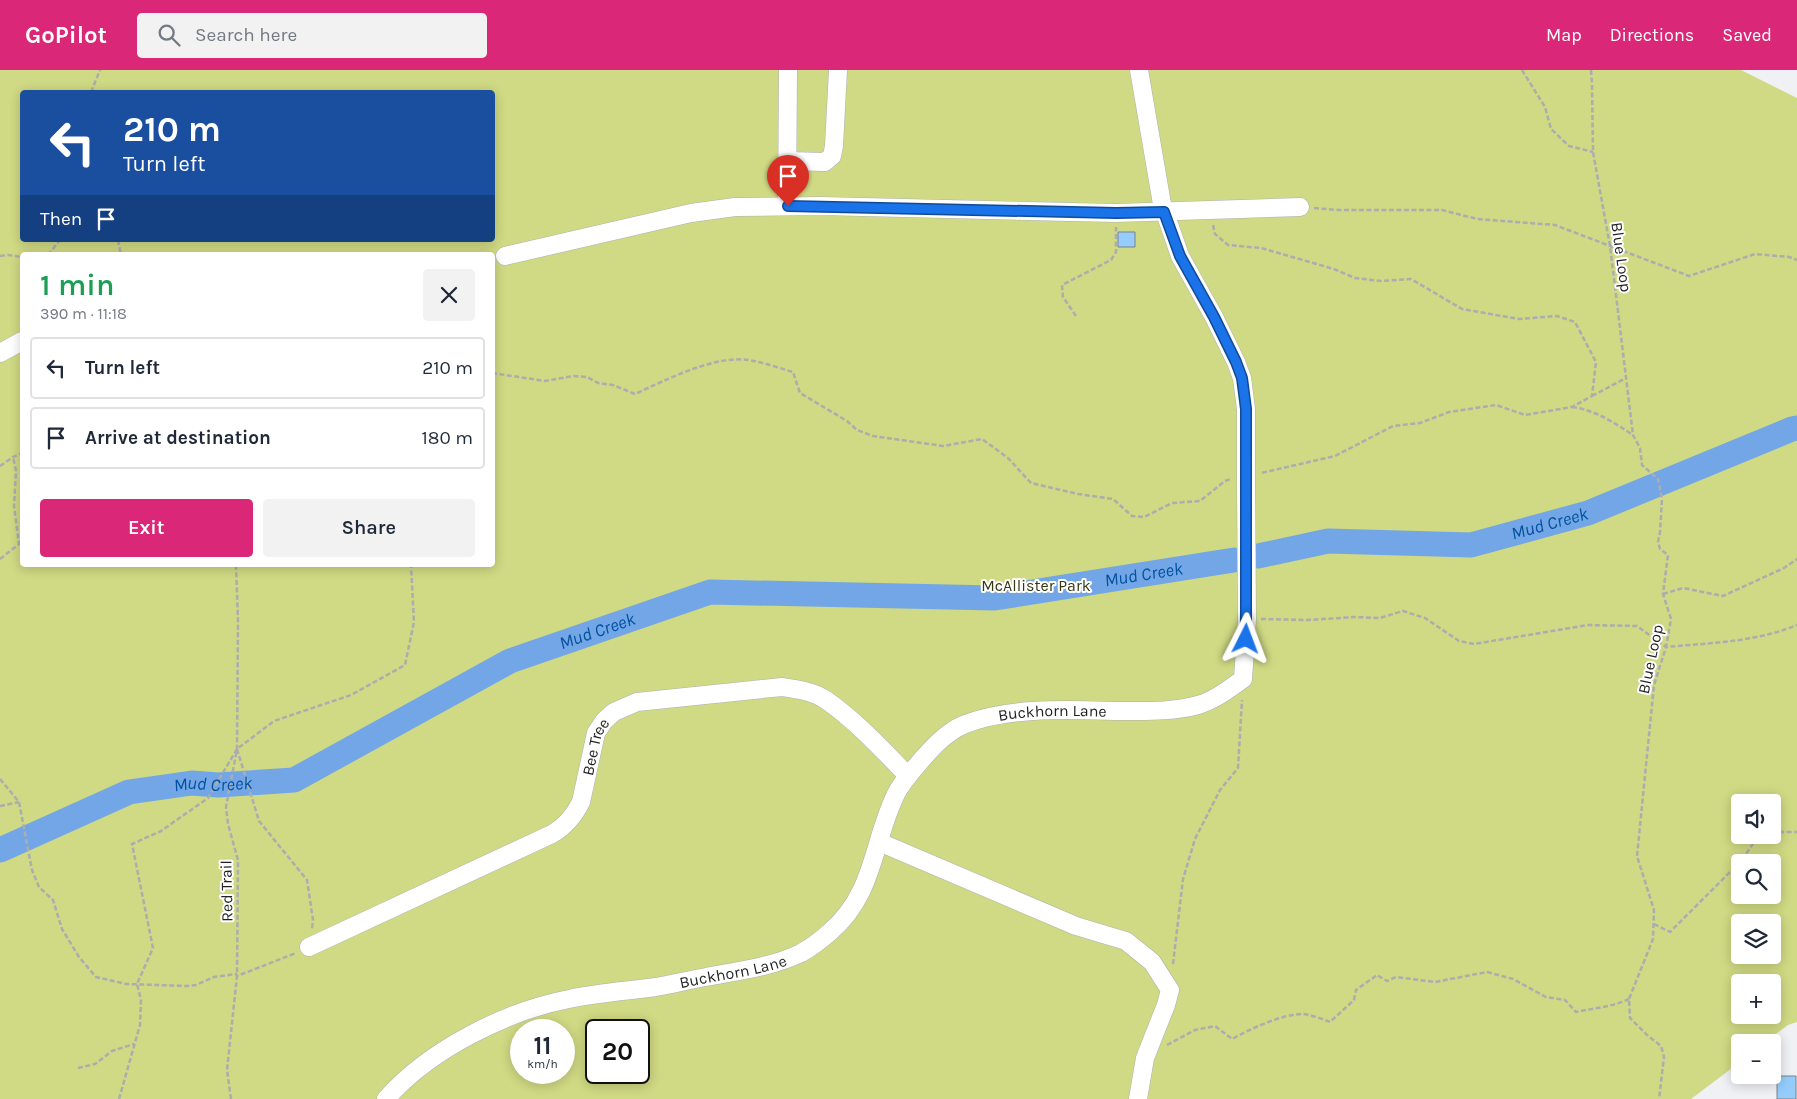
<!DOCTYPE html>
<meta charset="utf-8">
<style>
:root{--surface:#fff;--page:#f2f2f3;--text:#1f2937;--muted:#747a83;--line:#e0e1e3;--accent:#db2777}
body{margin:0;font-family:Karla,sans-serif;background:var(--page);color:var(--text);height:100vh;display:flex;flex-direction:column;font-size:19px;white-space:nowrap}
*{box-sizing:border-box;margin:0}
p{font-size:16px;color:var(--muted)}
.icon{flex:none;width:28px;height:28px;fill:none;stroke:currentColor;stroke-width:2;stroke-linecap:round;stroke-linejoin:round}
.map{position:relative;flex:1;overflow:hidden}
.details{position:absolute;left:20px;top:182px;width:475px;height:315px;display:flex;flex-direction:column;background:var(--surface);border-radius:5px;box-shadow:0 2px 12px #0003}
.details>*{flex:none}
.hud{position:absolute;left:20px;top:20px;width:475px;height:152px;border-radius:5px;box-shadow:0 2px 12px #0003;background:#1a4fa0;color:#fff;overflow:hidden}
.controls{position:absolute;left:1731px;top:724px;display:grid;gap:10px}
.controls a{display:grid;place-items:center;width:50px;height:50px;border-radius:5px;background:var(--surface);box-shadow:0 2px 12px #0003;font-size:25px}
.speed{position:absolute;left:510px;top:949px;display:flex;gap:10px;font-size:25px;font-weight:700;text-align:center}
.speed>*{display:grid;place-content:center;width:65px;height:65px;border-radius:50%;background:var(--surface);box-shadow:0 2px 12px #0003;line-height:1}
.speed small{font-size:12px;font-weight:400}
.speed .limit{border:2px solid #111;border-radius:8px;background:#fff;color:#111}
.pin{position:absolute;display:grid;place-items:center;width:42px;height:42px;color:#fff;margin:-51px -21px;border-radius:50% 50% 50% 0;rotate:-45deg;box-shadow:0 0 5px #0007}
.pin .icon{rotate:45deg}
.me{position:absolute;width:55px;margin:-28px;rotate:3deg;stroke-linejoin:round;filter:drop-shadow(0 0 4px #0008)}
.turn{display:flex;align-items:center;gap:18px;height:105px;padding:0 20px;font-size:22px}
.turn .icon{width:65px;height:65px;stroke-width:2.5}
.turn b{display:block;font-size:35px;line-height:42px}
.then{display:flex;align-items:center;height:48px;padding:0 20px;background:#0003;gap:10px;font-size:19px}
.round{display:grid;place-items:center;flex:none;width:52px;height:52px;border-radius:5px;background:var(--page)}
.overview{display:flex;align-items:center;justify-content:space-between;height:85px;padding:0 20px}
h1{font-size:30px;font-weight:600;line-height:38px;color:#1e9e55}
.button{display:flex;gap:10px;margin-top:auto;padding:10px 20px}
.button a{flex:1;height:58px;border-radius:5px;background:var(--accent);color:#fff;font-size:20px;font-weight:600;line-height:58px;text-align:center}
.button a+a{background:var(--page);color:var(--text)}
ul{padding:0;list-style:none}
li{display:flex;align-items:center;gap:15px;height:62px;margin:0 10px 8px;padding:0 10px;border:2px solid var(--line);border-radius:5px}
li div{flex:1}
li b{display:block;font-size:19px}
li em{font-style:normal}
header{display:flex;align-items:center;gap:30px;box-sizing:border-box;height:70px;padding:0 25px;background:var(--accent);color:#fff}
header strong{font-size:24px}
nav{display:flex;gap:28px;margin-inline-start:auto;font-size:18px}
.search{width:350px;height:45px;background:var(--page);display:flex;align-items:center;gap:12px;box-sizing:border-box;padding:0 18px;border-radius:5px;color:var(--muted);font-size:19px}
.map>svg:first-child{display:block}
.green{fill:#d0d983;fill-rule:evenodd}
.lines{fill:none;stroke-linecap:round;stroke-linejoin:round}
.river{stroke:#72a6e7;stroke-width:25}
.building{fill:#94cdfc;stroke:#7f8284}
.minor-casing{stroke:#aeb1b3;stroke-width:19}
.path{stroke:#abadaf;stroke-width:2.5;stroke-dasharray:5 2.5;stroke-linecap:butt}
.minor{stroke:#fff;stroke-width:18}
.route-casing{stroke:#114b97;stroke-width:12}
.route{stroke:#1a73e8;stroke-width:9}
.labels{text-anchor:middle;stroke-width:4;stroke-linejoin:round;paint-order:stroke}
.street-label{font-size:16px;fill:#1f2021;stroke:#fff}
.park-label{font-size:16px;fill:#353813;stroke:#fff}
.water-label{font-size:18px;font-style:italic;fill:#02519c;stroke:#fff}
</style>
<header>
<strong>GoPilot</strong>
<div class="search"><svg class="icon" aria-label="search" viewBox="0 0 24 24"><circle cx="10" cy="10" r="6"/><path d="M15 15l6 6"/></svg>Search here</div>
<nav><a>Map</a><a>Directions</a><a>Saved</a></nav>
</header>
<div class="map">
<svg width="1797" height="1029" viewBox="0 0 1797 1029">
<rect width="100%" height="100%" fill="#eff1f4"/>
<path class="green" d="M0 0H1741L1797 28V952L1788 955 1765 972H1740V992L1691 1029H0ZM22 22H492V170H22ZM22 185H492V495H22ZM1740 732H1772V765H1740ZM1740 792H1772V825H1740ZM1740 852H1772V885H1740ZM1740 912H1772V945H1740ZM521 960H564V1002H521ZM596 960H639V1002H596Z"/>
<g class="lines">
<g class="river">
<path id="s1" d="M1258 486 1328 471 1471 475 1588 443 1792 359 1797 358"/>
<path id="s2" d="M0 780 129 722 192 713 218 715 294 710 510 591 710 522 995 528 1234 490"/>
</g>
</g>
<path class="building" d="M1118 162H1135V177H1118Z
M1777 1006H1796V1029H1777Z"/>
<g class="lines">
<g class="minor-casing">
<g id="minor">
<path d="M788 91 825 92 832 86 834 76 838 0"/>
<path d="M787 136 788 0"/>
<path d="M505 186 691 143 735 137 821 136 1115 143 1300 137"/>
<path d="M0 283 22 271"/>
<path d="M879 772 1076 856 1126 871 1152 892 1170 920 1166 935 1145 988 1138 1029"/>
<path id="s3" d="M309 877 552 764C566 756 574 746 581 732L596 663 604 651 614 642 637 632 782 617C796 619 813 621 826 630 855 650 883 680 908 706"/>
<path id="s4" d="M386 1029C429 980 506 941 569 929 597 923 627 921 656 917 673 914 689 910 706 907 738 901 772 897 801 883 812 877 821 870 830 862 875 823 872 773 896 724 903 710 914 699 924 687 935 675 947 662 963 655 1008 636 1074 640 1122 641 1147 641 1173 642 1198 635 1215 630 1229 619 1243 609L1247 549 1246 406V339L1242 308 1236 292 1214 247 1180 186 1162 134 1139 0"/>
</g>
</g>
<path class="path" d="M1522 0 1545 37 1551 59 1569 76 1593 82
M1591 0 1592 14 1593 82 1610 176 1633 365 1640 378 1642 395 1658 409 1662 429 1660 462 1658 472 1660 479 1668 485 1663 524 1671 549 1666 577 1654 615 1637 786 1654 840 1653 869 1629 929 1630 948 1647 965 1661 976 1664 987 1659 1029
M91 22 100 0
M1314 138 1338 140H1442L1477 149 1555 155 1689 206 1755 184 1789 187 1797 190
M1213 155 1215 164 1228 175 1261 178 1334 199 1355 208 1381 211 1411 209 1462 239 1519 249 1557 246 1575 252 1596 292 1592 326 1572 337 1525 345 1496 335 1449 342 1420 353 1393 356 1335 386 1261 403
M118 170 121 185
M48 185 60 170
M0 186 8 185 22 187
M1076 246 1063 227 1062 215 1111 190 1116 182V157
M492 303 545 311 573 306 587 307 598 313 613 315 635 324C666 310 714 285 748 290 763 292 779 298 793 302L800 323 847 351 857 360 873 366 943 376 982 369 1008 388 1031 413 1078 424 1113 429 1132 446 1144 447 1172 433 1200 431 1225 411 1231 409
M1592 326 1626 308
M1572 337C1595 340 1613 352 1633 365
M0 396 13 387 22 383
M0 489 19 474 14 436 16 401 13 387
M1663 524 1683 518 1723 526 1784 498 1797 489
M1261 549 1308 550 1355 547 1380 548 1403 541 1425 548 1459 571 1474 574 1588 555 1637 556 1666 577C1709 573 1756 572 1797 555
M237 679 259 751 307 810 313 850 312 859
M0 709 19 732 32 800 39 817 53 830 62 859 79 887 96 907 126 914 187 916 196 915 214 907 236 904 237 906 296 883
M0 736 19 732
M1772 764 1778 762H1797
M1654 854 1670 862 1742 790 1754 772 1771 765
M1173 894 1183 809 1195 769 1220 720 1238 698 1242 630
M1167 975 1195 960 1215 956 1232 969C1250 959 1282 944 1303 944 1312 945 1322 949 1330 952L1354 930 1356 920 1377 905 1387 911 1396 907 1435 912 1487 902 1513 909 1546 927 1565 930 1576 942C1594 938 1612 937 1629 929
M78 998 95 994 112 981 134 974
M119 1029 140 955 141 930 137 914 153 878 132 774 161 761 208 728 237 679 274 651 351 625 405 595 414 552 411 495
M231 1029 227 1000 237 906 238 790 228 754 226 737 237 679 238 551 236 495"/>
<use href="#minor" class="minor"/>
</g>
<g class="lines">
<g class="route-casing">
<path id="route" d="M788 136 1116 143 1164 142 1180 186 1214 247 1236 292 1242 308 1246 339V569"/>
</g>
<use href="#route" class="route"/>
</g>
<g class="labels">
<g class="street-label">
<text transform="translate(1622 187) rotate(82)" y="6">Blue Loop</text>
<text transform="translate(1650 589) rotate(-78)" y="6">Blue Loop</text>
<text dy="6" stroke="none"><textPath href="#s4" startOffset="828">Buckhorn Lane</textPath></text>
<text dy="6" stroke="none"><textPath href="#s3" startOffset="369">Bee Tree</textPath></text>
<text transform="translate(226 821) rotate(-91)" y="6">Red Trail</text>
<text dy="6" stroke="none"><textPath href="#s4" startOffset="378">Buckhorn Lane</textPath></text>
</g>
<g class="park-label">
<text x="1036" y="521">McAllister Park</text>
</g>
<g class="water-label">
<text dy="6" stroke="none"><textPath href="#s1" startOffset="296">Mud Creek</textPath></text>
<text dy="6" stroke="none"><textPath href="#s2" startOffset="1201">Mud Creek</textPath></text>
<text dy="6" stroke="none"><textPath href="#s2" startOffset="646">Mud Creek</textPath></text>
<text dy="6" stroke="none"><textPath href="#s2" startOffset="226">Mud Creek</textPath></text>
</g>
</g>
</svg>
<div class="controls">
<a><svg class="icon" aria-label="sound" viewBox="0 0 24 24"><path d="M4 9h4l5-4v14l-5-4H4zM17 9q2 3 0 6"/></svg></a>
<a><svg class="icon" aria-label="search" viewBox="0 0 24 24"><circle cx="10" cy="10" r="6"/><path d="M15 15l6 6"/></svg></a>
<a><svg class="icon" aria-label="layers" viewBox="0 0 24 24"><path d="M12 4l9 5-9 5-9-5zM3 14l9 5 9-5"/></svg></a>
<a>+</a>
<a>−</a>
</div>
<div class="speed"><div>11<small>km/h</small></div><div class="limit">20</div></div>
<div class="pin" style="left:788px;top:136px;background:#d93025"><svg class="icon" aria-label="arrive" viewBox="0 0 24 24"><path d="M6 21V4h12l-3 4 3 4H6"/></svg></div>
<svg class="me" style="left:1246px;top:569px" viewBox="-20 -20 40 40"><path d="M0-17L14 15 0 8-14 15z" fill="#1a73e8" stroke="#fff" stroke-width="4"/></svg>
<div class="hud">
<div class="turn"><svg class="icon" aria-label="left" viewBox="0 0 24 24"><path d="M17 20v-9H6M10 6l-5 5 5 5"/></svg><div><b>210 m</b>Turn left</div></div>
<div class="then">Then<svg class="icon" aria-label="arrive" viewBox="0 0 24 24"><path d="M6 21V4h12l-3 4 3 4H6"/></svg></div>
</div>
<section class="details">
<div class="overview"><div><h1>1 min</h1><p>390 m · 11:18</p></div><a class="round"><svg class="icon" aria-label="close" viewBox="0 0 24 24"><path d="M6 6l12 12M18 6L6 18"/></svg></a></div>
<ul>
<li><svg class="icon" aria-label="left" viewBox="0 0 24 24"><path d="M17 20v-9H6M10 6l-5 5 5 5"/></svg><div><b>Turn left</b></div><em>210 m</em></li>
<li><svg class="icon" aria-label="arrive" viewBox="0 0 24 24"><path d="M6 21V4h12l-3 4 3 4H6"/></svg><div><b>Arrive at destination</b></div><em>180 m</em></li>
</ul>
<div class="button"><a>Exit</a><a>Share</a></div>
</section>
</div>
